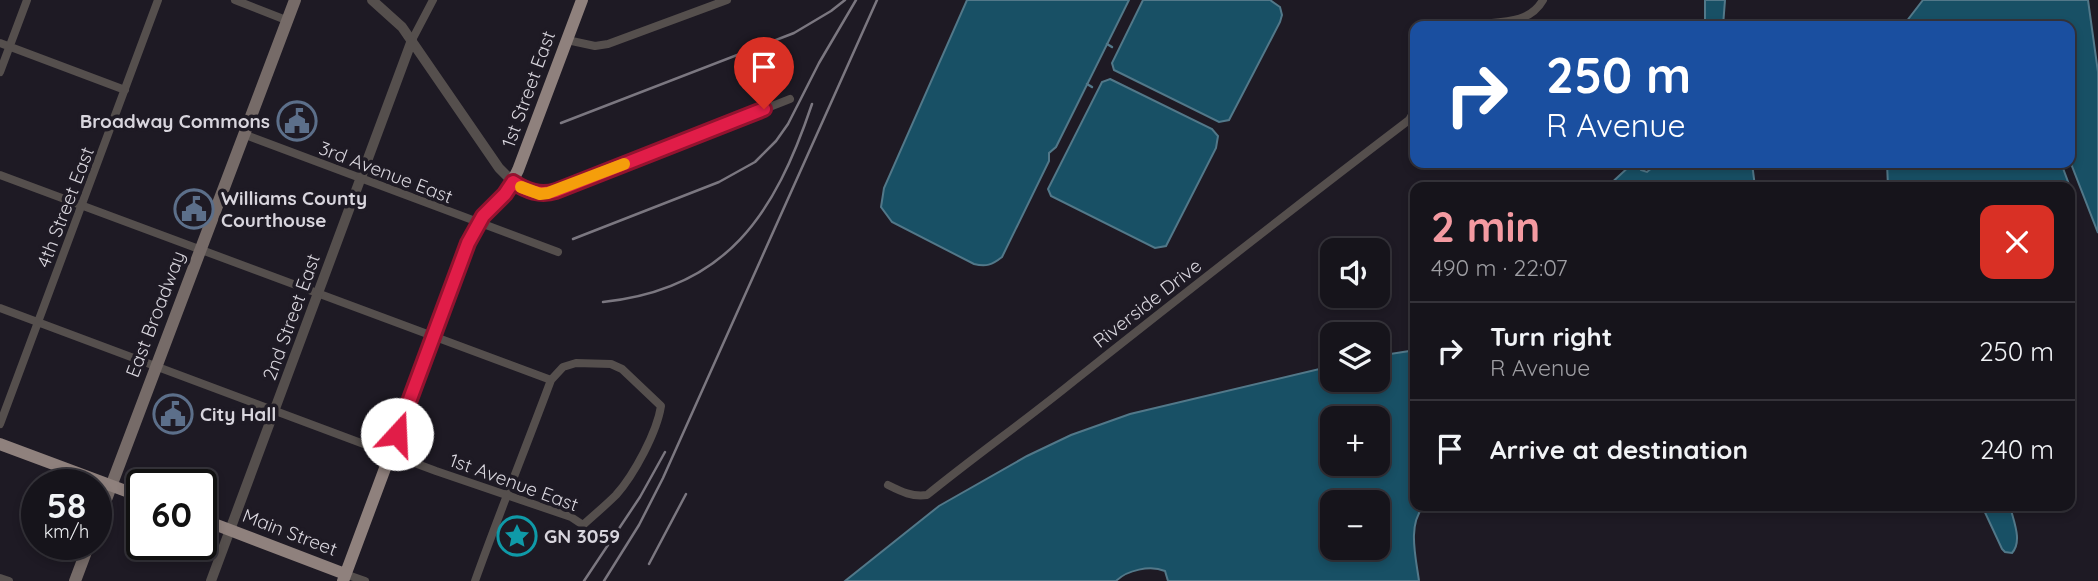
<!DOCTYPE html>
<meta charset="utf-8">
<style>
:root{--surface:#16141b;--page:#232128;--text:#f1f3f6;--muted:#9e9ea3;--line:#35333a;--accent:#f49aa1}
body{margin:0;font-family:Quicksand,sans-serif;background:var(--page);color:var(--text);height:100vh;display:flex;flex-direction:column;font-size:26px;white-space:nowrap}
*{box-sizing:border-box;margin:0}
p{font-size:23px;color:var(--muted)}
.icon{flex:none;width:38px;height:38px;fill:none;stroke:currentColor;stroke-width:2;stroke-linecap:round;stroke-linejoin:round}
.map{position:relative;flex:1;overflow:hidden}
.details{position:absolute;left:1410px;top:182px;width:665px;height:329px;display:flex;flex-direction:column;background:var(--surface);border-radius:14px;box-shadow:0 4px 10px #0003,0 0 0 2px var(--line)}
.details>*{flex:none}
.hud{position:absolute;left:1410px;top:21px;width:665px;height:147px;border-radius:14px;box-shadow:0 4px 10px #0003,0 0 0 2px var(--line);background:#1a4fa0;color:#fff;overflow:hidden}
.controls{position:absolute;left:1320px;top:238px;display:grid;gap:14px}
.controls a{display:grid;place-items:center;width:70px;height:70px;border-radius:14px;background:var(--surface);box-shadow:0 4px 10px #0003,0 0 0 2px var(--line);font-size:35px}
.speed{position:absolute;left:21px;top:469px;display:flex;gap:14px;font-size:35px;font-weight:700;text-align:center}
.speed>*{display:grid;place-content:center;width:91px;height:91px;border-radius:50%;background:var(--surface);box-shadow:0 4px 10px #0003,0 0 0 2px var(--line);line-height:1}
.speed small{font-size:18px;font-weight:400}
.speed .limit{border:4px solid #111;border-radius:10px;background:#fff;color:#111}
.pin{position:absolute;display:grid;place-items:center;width:60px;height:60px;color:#fff;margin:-72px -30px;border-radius:50% 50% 50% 0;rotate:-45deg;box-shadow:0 0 7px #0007}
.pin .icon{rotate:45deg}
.me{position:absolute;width:77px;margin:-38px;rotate:20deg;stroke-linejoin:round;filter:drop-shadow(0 0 5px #0008)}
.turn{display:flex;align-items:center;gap:24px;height:147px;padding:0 21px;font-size:32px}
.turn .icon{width:91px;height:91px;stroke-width:2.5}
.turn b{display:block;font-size:49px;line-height:60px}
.round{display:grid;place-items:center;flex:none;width:74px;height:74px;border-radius:14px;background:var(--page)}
.summary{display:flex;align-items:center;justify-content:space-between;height:119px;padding:0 21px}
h1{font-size:42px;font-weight:700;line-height:52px;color:var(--accent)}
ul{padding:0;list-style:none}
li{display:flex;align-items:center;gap:21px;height:98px;padding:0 21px;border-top:2px solid var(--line)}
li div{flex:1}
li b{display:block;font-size:26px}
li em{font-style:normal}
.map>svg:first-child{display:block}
.water{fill:#185065;stroke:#527889;stroke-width:2;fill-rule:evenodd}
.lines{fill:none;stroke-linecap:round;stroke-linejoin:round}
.stream{stroke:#527889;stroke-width:2.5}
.minor{stroke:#554f4d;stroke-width:8}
.tertiary{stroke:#554f4d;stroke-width:10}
.secondary{stroke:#766b68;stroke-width:12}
.primary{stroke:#8f817d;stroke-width:12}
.rail{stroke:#7b7780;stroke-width:2.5}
.route-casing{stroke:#92132f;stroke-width:18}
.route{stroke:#e11d48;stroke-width:12}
.slow{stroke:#f59e0b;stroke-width:12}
.labels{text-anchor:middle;stroke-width:7;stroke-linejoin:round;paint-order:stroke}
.street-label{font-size:19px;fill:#d8d5dd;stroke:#1e1a24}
.poi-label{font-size:19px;font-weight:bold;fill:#d8d5dd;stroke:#1e1a24;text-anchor:start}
</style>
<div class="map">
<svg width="2098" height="581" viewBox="0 0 2098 581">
<rect width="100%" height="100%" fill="#1e1a24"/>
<path class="water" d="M967 0H1129L1056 147 1049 153V161L1002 257C992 265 986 267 974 264L892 222 881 207 884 188Z
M1143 0H1270L1280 7 1282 15 1280 22 1229 120 1219 122 1114 70 1112 63Z
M1705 0H1725L1723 26H1705Z
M1923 0H2088L2098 72V233L2070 161V26H1903Z
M1110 79 1212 129 1218 136 1216 148 1166 246 1155 248 1051 196 1048 189 1102 82Z
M1633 163H1640L1641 170 1647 172 1658 163H1752L1755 187H1607Z
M1887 163H2061L2070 187H1888Z
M1416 350V506H1424C1407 524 1416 558 1419 581H1168L1165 571C1150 565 1127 570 1116 581H845L939 506 1027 456 1071 435 1130 414 1332 366V380H1377V356ZM1332 418H1377V464H1332ZM1377 502V548H1332V502Z
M1982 506H2010C2013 520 2023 541 2012 553L2005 552 2002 549Z"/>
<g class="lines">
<path class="stream" d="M1107 44 1112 47
M1087 84 1092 87"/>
<path class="minor" d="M235 0 286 20
M1465 26C1493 20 1527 28 1543 0
M412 40 433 0
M567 40 595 46 608 44 727 0
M0 43 125 90
M0 72 27 0
M243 134 558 252
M0 175 551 380
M513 182C527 191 540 196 556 191L790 99
M0 308 436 471 571 517 583 525C594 515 606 505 616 495 634 475 657 432 661 406L622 369 611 364 576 363 563 367 551 380C526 447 499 514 475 581
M0 424 158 0
M888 485C902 492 912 497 927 495 975 456 1026 420 1074 381 1185 293 1296 206 1409 120L1416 108
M345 574 365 581
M0 578 9 581"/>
<path class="tertiary" d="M372 0 402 27 499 168 513 182
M211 581 412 40"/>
<path class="secondary" d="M96 526 295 0
M75 581 89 544"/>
<path class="primary" d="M0 444 142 497
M201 519 345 574
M343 581 469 243C481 215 505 198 518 170L582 0"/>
<path class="rail" d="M561 123 794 33 831 11 845 0
M573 239 719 182 755 162 776 141 788 124 819 63 856 0
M603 302C727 289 775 214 812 104
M649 564 686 494
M584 581 640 497 665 452
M604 581 639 525 663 478 877 0"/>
</g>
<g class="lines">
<g class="route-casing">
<path id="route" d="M397 434 468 243 483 216 505 194 513 182C527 191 540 196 556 191L764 109"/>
</g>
<use href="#route" class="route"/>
<path class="slow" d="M521 187 540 194 548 193 624 164"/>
</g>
<defs>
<g id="civic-ring" transform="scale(2.0125)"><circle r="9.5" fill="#1e1a24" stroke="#5c6f8a" stroke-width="1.5"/><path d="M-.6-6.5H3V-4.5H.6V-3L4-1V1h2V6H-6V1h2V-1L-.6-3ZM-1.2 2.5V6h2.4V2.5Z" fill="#5c6f8a"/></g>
<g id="sight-ring" transform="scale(2.0125)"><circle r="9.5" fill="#1e1a24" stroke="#0f9aa8" stroke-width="1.5"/><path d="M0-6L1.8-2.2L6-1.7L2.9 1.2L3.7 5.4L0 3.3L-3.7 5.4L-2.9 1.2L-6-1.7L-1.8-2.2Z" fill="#0f9aa8"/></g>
</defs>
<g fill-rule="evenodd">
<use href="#civic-ring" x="297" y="121"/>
<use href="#civic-ring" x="194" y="209"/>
<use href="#civic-ring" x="173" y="414"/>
<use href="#sight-ring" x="517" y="536"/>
</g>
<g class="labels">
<g class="street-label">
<text transform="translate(528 89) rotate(-70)" y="7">1st Street East</text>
<text transform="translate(386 172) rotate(21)" y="7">3rd Avenue East</text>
<text transform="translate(65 207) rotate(-69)" y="7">4th Street East</text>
<text transform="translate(1147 303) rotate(-38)" y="7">Riverside Drive</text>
<text transform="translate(155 314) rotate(-69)" y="7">East Broadway</text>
<text transform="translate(291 317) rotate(-70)" y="7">2nd Street East</text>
<text transform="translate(514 482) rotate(20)" y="7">1st Avenue East</text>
<text transform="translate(290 532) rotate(21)" y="7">Main Street</text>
</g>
<g class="poi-label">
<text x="270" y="128" text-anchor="end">Broadway Commons</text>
<text x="221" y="205">Williams County<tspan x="221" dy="22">Courthouse</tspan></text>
<text x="200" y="421">City Hall</text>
<text x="544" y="543">GN 3059</text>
</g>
</g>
</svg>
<div class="controls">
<a><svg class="icon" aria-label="sound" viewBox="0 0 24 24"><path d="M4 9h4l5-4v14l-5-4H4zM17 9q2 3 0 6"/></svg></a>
<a><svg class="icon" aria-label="layers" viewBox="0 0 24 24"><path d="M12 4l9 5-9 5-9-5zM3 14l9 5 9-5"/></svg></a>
<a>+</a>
<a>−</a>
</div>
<div class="speed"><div>58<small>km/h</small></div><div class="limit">60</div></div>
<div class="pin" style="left:764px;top:109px;background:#d93025"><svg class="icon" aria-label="arrive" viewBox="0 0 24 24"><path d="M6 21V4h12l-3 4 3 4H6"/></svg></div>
<svg class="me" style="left:397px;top:434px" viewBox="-20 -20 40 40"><circle r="19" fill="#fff"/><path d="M0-13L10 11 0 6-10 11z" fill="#e11d48"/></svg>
<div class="hud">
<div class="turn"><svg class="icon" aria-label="right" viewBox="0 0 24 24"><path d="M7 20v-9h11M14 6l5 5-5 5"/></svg><div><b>250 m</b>R Avenue</div></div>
</div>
<section class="details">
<div class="summary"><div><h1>2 min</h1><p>490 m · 22:07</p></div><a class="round" style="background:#d93025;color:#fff"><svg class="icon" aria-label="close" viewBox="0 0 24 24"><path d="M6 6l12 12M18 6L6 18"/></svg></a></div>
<ul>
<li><svg class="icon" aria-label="right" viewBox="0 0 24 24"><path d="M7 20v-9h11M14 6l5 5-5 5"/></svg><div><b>Turn right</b><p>R Avenue</p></div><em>250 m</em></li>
<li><svg class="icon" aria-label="arrive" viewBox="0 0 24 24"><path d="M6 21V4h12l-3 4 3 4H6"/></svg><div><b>Arrive at destination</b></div><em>240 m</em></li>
</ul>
</section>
</div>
